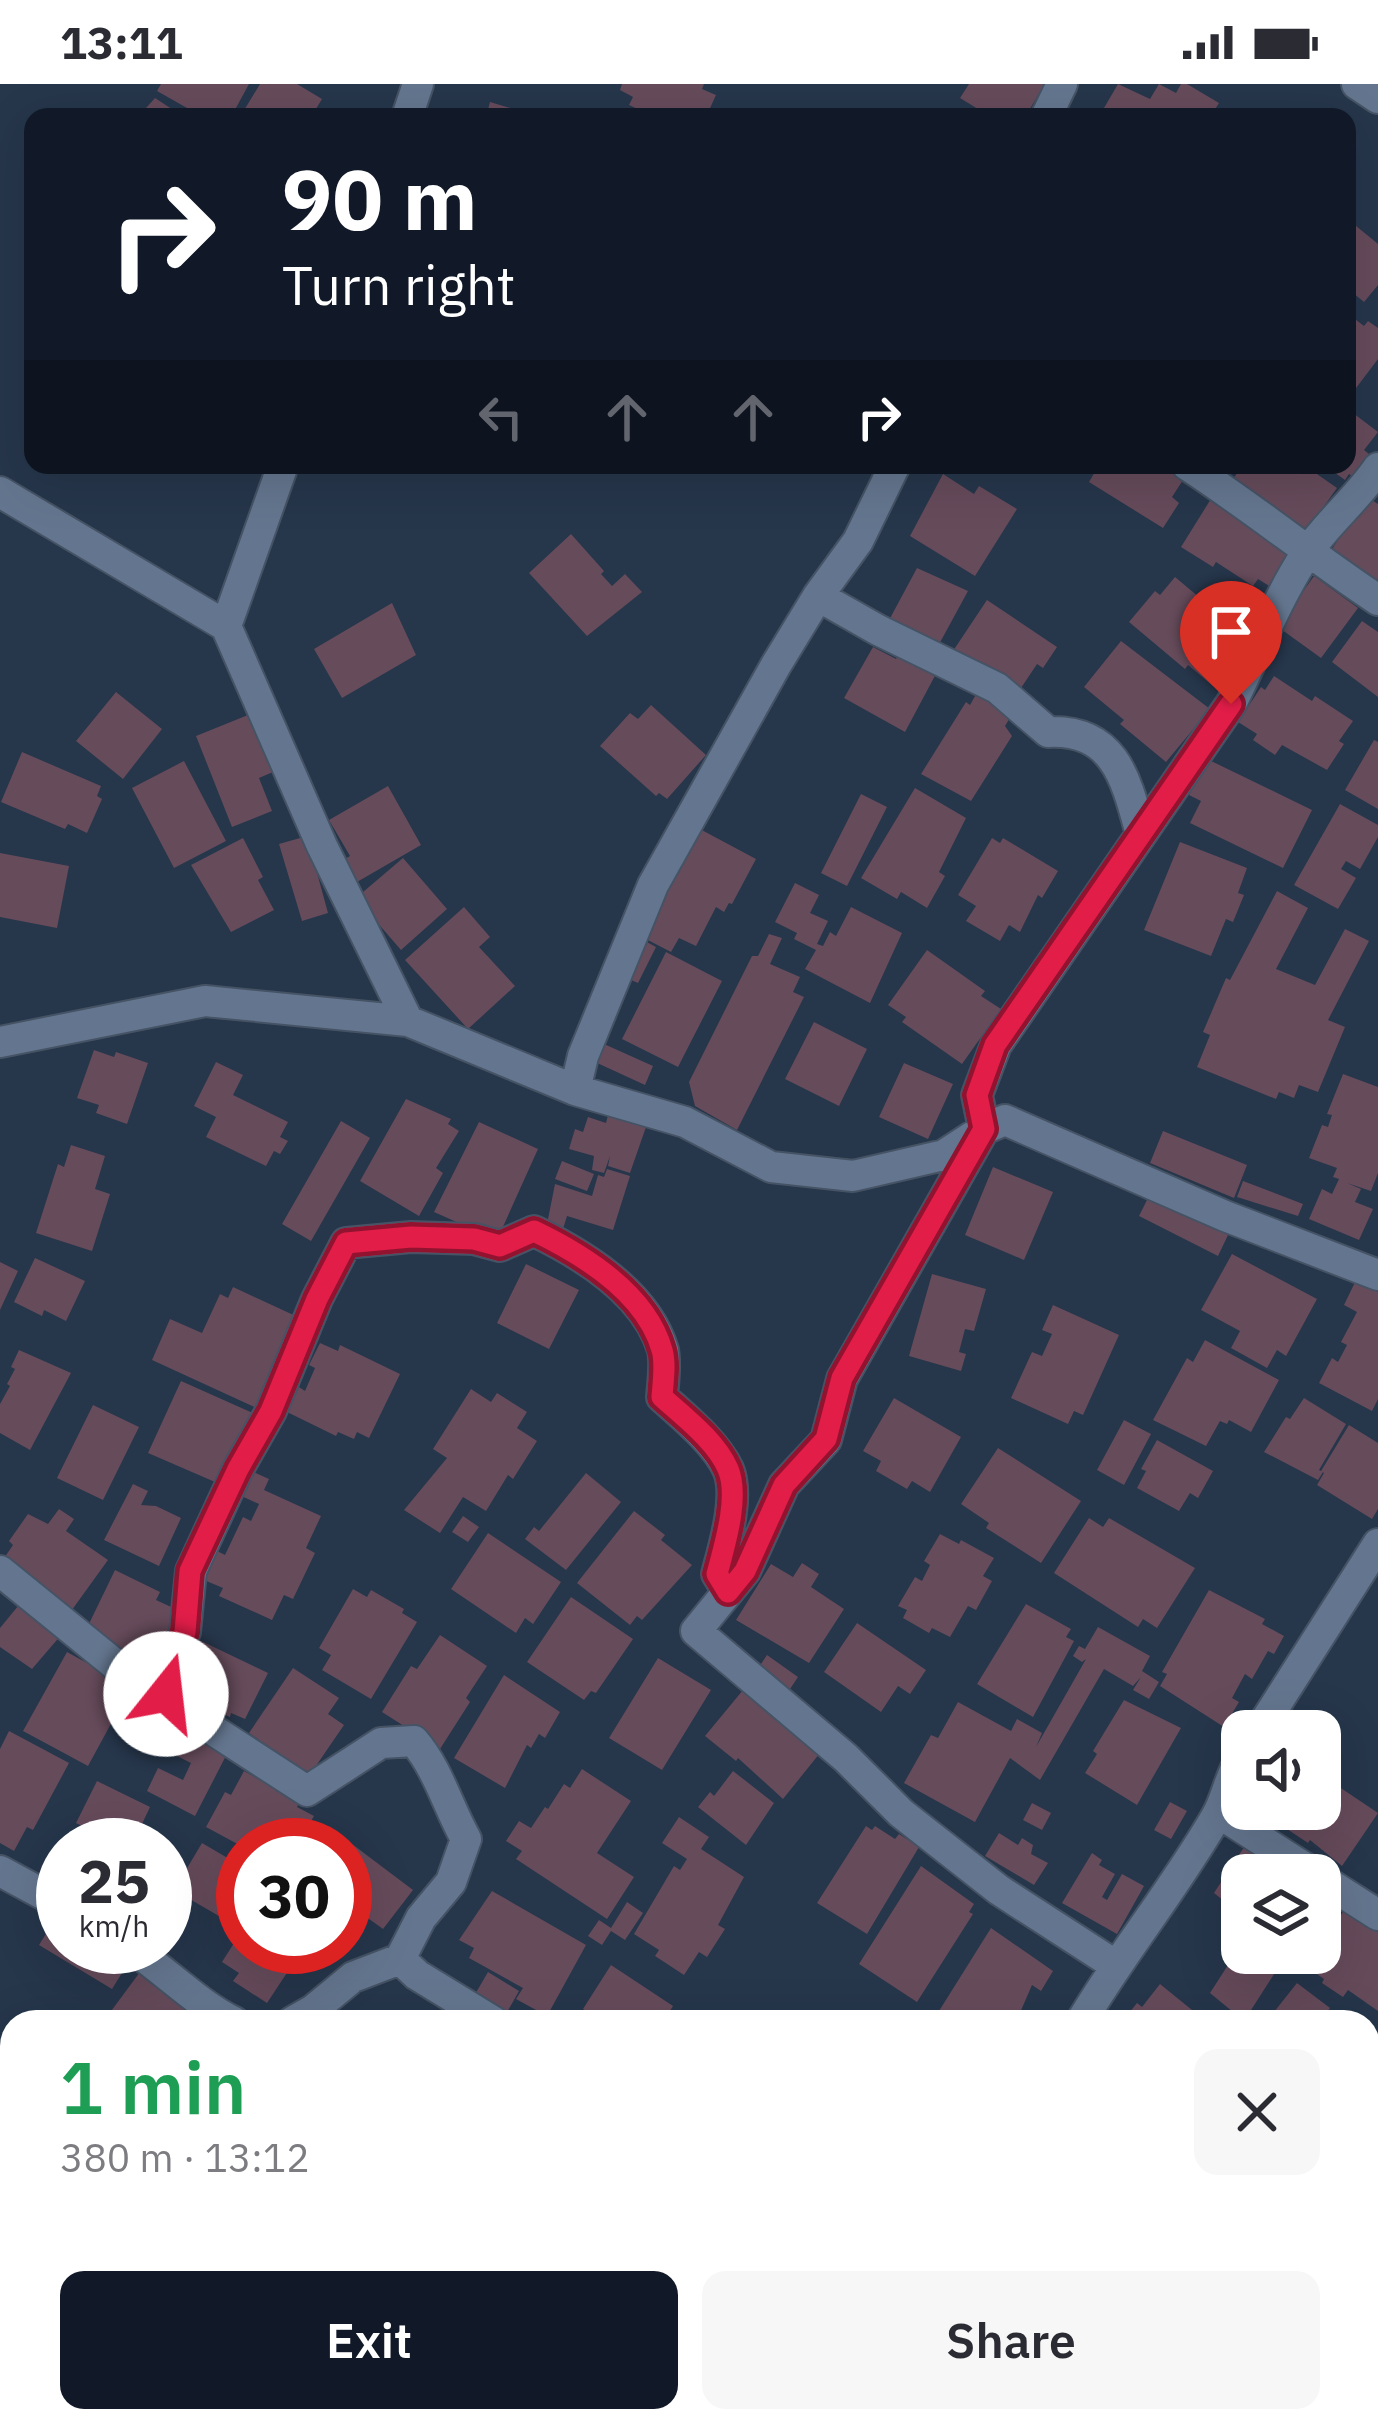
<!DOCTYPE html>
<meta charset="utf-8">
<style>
:root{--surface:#fff;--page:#f7f7f7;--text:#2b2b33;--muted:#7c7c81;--accent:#111827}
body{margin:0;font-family:"IBM Plex Sans",sans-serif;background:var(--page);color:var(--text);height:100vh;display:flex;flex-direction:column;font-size:45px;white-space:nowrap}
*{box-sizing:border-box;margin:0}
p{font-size:39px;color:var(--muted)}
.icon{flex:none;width:66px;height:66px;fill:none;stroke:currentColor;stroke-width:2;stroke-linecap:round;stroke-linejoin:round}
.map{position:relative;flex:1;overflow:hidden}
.sheet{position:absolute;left:0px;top:1926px;width:1380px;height:423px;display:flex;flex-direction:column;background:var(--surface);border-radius:36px 36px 0 0;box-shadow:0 12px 48px #0002}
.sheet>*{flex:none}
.hud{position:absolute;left:24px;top:24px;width:1332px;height:366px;border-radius:24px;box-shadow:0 12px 48px #0002;background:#111827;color:#fff;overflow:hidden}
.controls{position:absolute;left:1221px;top:1626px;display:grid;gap:24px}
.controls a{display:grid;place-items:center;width:120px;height:120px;border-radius:24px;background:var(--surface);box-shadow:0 12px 48px #0002;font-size:60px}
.speed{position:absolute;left:36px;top:1734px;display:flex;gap:24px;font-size:60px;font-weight:700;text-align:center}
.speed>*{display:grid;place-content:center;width:156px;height:156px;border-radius:50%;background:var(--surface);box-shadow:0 12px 48px #0002;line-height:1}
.speed small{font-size:30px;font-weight:400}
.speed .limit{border:18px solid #d22;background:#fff;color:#111}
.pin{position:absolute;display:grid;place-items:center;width:102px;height:102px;color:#fff;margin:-123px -51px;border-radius:50% 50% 50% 0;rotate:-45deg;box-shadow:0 0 12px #0007}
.pin .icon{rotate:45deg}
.me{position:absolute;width:132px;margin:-66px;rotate:16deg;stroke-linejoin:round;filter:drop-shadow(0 0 9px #0008)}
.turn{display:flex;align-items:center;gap:42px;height:252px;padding:0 60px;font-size:54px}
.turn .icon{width:156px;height:156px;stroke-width:2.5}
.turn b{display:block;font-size:84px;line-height:102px}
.lanes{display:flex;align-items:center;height:114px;padding:0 60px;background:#0003;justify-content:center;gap:60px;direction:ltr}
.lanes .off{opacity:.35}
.round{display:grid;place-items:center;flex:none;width:126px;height:126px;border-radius:24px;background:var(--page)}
.head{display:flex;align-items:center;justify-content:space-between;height:204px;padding:0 60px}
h1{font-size:72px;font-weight:600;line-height:90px;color:#1e9e55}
.cta{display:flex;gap:24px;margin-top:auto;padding:24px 60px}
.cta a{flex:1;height:138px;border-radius:24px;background:var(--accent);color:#fff;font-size:48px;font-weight:600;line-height:138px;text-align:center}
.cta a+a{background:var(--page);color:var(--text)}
.status{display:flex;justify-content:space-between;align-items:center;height:84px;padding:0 60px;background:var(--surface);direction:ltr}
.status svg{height:33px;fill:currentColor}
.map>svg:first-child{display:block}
.building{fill:#664b5b}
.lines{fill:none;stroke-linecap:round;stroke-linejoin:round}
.minor-casing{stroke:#455365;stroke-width:34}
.minor{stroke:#64768f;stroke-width:30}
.route-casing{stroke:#92132f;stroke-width:30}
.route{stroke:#e11d48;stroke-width:21}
</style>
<div class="status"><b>13:11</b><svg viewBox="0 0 49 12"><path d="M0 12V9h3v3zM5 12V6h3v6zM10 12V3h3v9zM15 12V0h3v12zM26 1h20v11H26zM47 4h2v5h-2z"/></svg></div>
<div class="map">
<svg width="1378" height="2348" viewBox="0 0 1378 2348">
<rect width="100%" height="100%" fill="#26364b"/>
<path class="building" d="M161 0H249L231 33H203L157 7Z
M260 0H297L322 15 311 33H240Z
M622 0H704L702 5 716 11 706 33H655L629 21 633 13 620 6Z
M969 0H1045L1025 33H991L960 14Z
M1118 0 1150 15 1159 0 1176 9 1181 0H1187L1219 19 1210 33H1119L1104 24Z
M155 14 184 33H138Z
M490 18 537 32 536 33H486Z
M1350 137 1378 160V201L1364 218 1347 204V141Z
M1347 229 1364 242 1368 237 1378 244V275L1350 312Z
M1353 329 1378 348 1364 366 1374 374 1357 396 1349 390 1345 396 1324 381H1347V337Z
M1099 381H1159L1183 396 1172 413 1179 419 1163 444 1089 398Z
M1243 381H1304L1337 404 1302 453 1230 399Z
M943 390 974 410 979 402 1017 425 975 492 910 452Z
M1214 410 1299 464 1274 505 1258 495 1253 502 1216 478 1213 483 1181 463Z
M1367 413 1378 420V504L1328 471Z
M571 450 604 487 601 490 612 502 625 490 642 508 587 552 529 489Z
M917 484 968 507 937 564 888 538Z
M1314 492 1358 524 1321 574 1278 543Z
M1175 493 1224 534 1221 539 1247 561 1213 602 1188 581 1185 585 1129 538 1155 507 1160 511Z
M987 516 1057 563 1043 584 1037 580 1017 610 953 567Z
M392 519 416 571 342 614 314 565Z
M1362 537 1378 548V613L1332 578Z
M1121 557 1210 625 1166 678 1120 640 1124 636 1084 603Z
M873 563 896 575 901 566 937 588 905 648 844 614Z
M1274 592 1312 617 1315 612 1353 637 1339 657 1344 660 1327 686 1282 661 1275 671 1253 656 1257 650 1238 638 1261 603 1265 606Z
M979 605 1014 627 1005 642 1012 652 971 717 921 690 966 618 970 621Z
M116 608 162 645 123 695 76 657Z
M651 621 706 671 667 715 659 709 656 712 600 662 630 629 638 635Z
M258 627 261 657 273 688 259 694 272 727 232 743 196 652Z
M1374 656 1378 658V725L1345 706Z
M22 668 101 702 97 712 102 715 87 749 68 740 65 745 1 718Z
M1207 675 1312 726 1283 784 1190 739 1201 717 1189 711Z
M184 677 226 757 174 784 132 704Z
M388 702 421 761 357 798 345 775 350 772 329 736Z
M915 704 966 734 939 788 945 792 927 824 901 808 897 815 861 794Z
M861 710 887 723 847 802 821 789Z
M1340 720 1378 741V753L1360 785 1346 777 1341 785 1356 794 1338 825 1294 801Z
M698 744 756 775 732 820 729 819 724 828 716 823 696 862 679 854 671 868 644 854Z
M307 752 328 829 302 837 279 760Z
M243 754 263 793 258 796 274 826 231 848 191 781Z
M992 754 1000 759 1003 754 1058 787 1042 814 1038 811 1020 848 1009 841 1000 857 966 837 976 822 958 811Z
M1180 758 1247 784 1238 809 1244 811 1233 838 1226 835 1211 872 1144 846Z
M0 769 69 782 57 844 0 833Z
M403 774 447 825 401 866 356 814Z
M795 799 819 811 810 829 828 837 817 860 823 862 830 848 836 852 851 823 902 849 870 919 805 885 816 866 794 855 797 849 775 838Z
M1277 807 1308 824 1276 885 1315 901 1345 845 1369 857 1328 936 1345 943 1318 1008 1299 1001 1294 1014 1279 1008 1276 1015 1197 983 1210 951 1203 948 1226 894 1230 896Z
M464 823 490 853 479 863 515 902 468 945 405 876Z
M769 850 782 854 770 880 800 893 793 908 804 913 737 1046 695 1022 689 998 752 872H758Z
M643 856 656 863 638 899 624 893Z
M927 866 985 907 981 912 1001 925 962 980 902 938 906 933 888 921Z
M666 868 722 897 678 983 622 955Z
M814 938 867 965 839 1022 785 995Z
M604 960 653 982 645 1001 595 978Z
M94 966 114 973 116 968 148 979 127 1040 96 1029 99 1021 77 1014Z
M216 978 243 991 233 1011 288 1038 280 1053 288 1057 280 1070 274 1067 266 1082 206 1053 216 1033 194 1022Z
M904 979 953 1000 928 1055 879 1033Z
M1343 990 1378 1003V1089L1371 1107 1347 1099 1361 1105 1355 1118 1373 1125 1359 1156 1309 1135 1322 1105 1332 1110 1339 1095 1333 1093 1337 1084 1309 1074 1322 1041 1328 1043 1332 1031 1327 1030Z
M406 1015 451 1035 448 1040 459 1047 436 1084 443 1089 419 1132 360 1097Z
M608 1031 646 1043 630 1089 608 1082 610 1072 604 1089 592 1086 594 1072 569 1065 575 1045 583 1048 588 1033 606 1039Z
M341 1037 370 1054 311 1157 282 1140Z
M479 1038 538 1065 497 1156 434 1128Z
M1163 1047 1247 1081 1234 1114 1150 1079Z
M71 1061 105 1072 95 1105 110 1110 92 1167 36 1149 58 1080 64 1083Z
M562 1077 594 1090 587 1107 555 1095Z
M993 1083 1053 1108 1024 1176 965 1151Z
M607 1085 630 1092 613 1146 567 1132 563 1145 547 1140 555 1100 592 1112 598 1091 604 1093Z
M1243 1097 1303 1120 1298 1132 1237 1113Z
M1150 1110 1229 1149 1218 1172 1139 1132Z
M1232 1170 1317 1215 1286 1272 1277 1266 1267 1284 1231 1264 1240 1247 1201 1226Z
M35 1174 85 1197 66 1237 44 1226 42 1232 14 1218Z
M0 1178 18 1187 0 1226Z
M526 1180 579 1206 549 1265 497 1239Z
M932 1190 986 1205 974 1247 965 1245 959 1268 966 1270 961 1287 909 1272Z
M1357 1194 1378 1205V1315L1372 1327 1319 1299 1332 1274 1338 1278 1347 1261 1341 1258 1357 1228 1344 1221Z
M233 1203 300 1234 259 1325 152 1276 170 1235 202 1249 220 1210 228 1214Z
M1053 1221 1119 1251 1083 1331 1074 1327 1068 1340 1011 1314 1032 1268 1042 1272 1052 1250 1042 1246Z
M1205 1256 1279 1296 1251 1348 1229 1336 1227 1340 1220 1337 1206 1362 1153 1336 1187 1274 1193 1278Z
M320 1259 338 1267 340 1261 400 1290 369 1354 357 1348 354 1355 338 1348 336 1352 287 1328 299 1303 305 1307 315 1284 309 1281Z
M19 1266 71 1289 30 1366 0 1349V1320L10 1302 7 1300 15 1285 11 1283Z
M181 1297 255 1330 232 1381 224 1377 215 1398 148 1369Z
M471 1305 491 1318 497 1309 527 1328 517 1344 537 1357 513 1395 508 1391 486 1427 463 1413 440 1449 404 1426 447 1374 433 1365Z
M894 1314 961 1353 930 1408 912 1397 907 1405 876 1387 881 1377 863 1367Z
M1304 1314 1346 1340 1319 1386 1323 1388 1318 1396 1264 1368 1286 1333 1290 1335Z
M93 1321 139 1343 103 1416 57 1394Z
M1124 1336 1151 1350 1124 1401 1097 1386Z
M1349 1341 1378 1359V1425L1372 1435 1317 1401 1324 1389 1321 1387Z
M1157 1356 1213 1387 1198 1414 1190 1409 1179 1427 1137 1404 1146 1387 1141 1385Z
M998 1364 1081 1417 1041 1479 986 1444 989 1439 961 1420Z
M247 1385 269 1395 264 1406 321 1432 306 1464 315 1469 293 1515 284 1511 272 1536 219 1512 223 1504 204 1496 217 1467 225 1471 243 1433 251 1437 259 1420 235 1409Z
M586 1389 621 1418 566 1486 525 1455 534 1443 539 1447Z
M133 1400 148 1407 141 1421 156 1422 181 1434 159 1482 104 1456Z
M59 1425 74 1435 66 1447 108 1476 69 1530 0 1480 13 1461 9 1457 28 1430 48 1440Z
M634 1427 665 1451 661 1456 692 1481 642 1536 637 1532 630 1541 577 1499Z
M463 1432 479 1443 468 1458 452 1448Z
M1089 1434 1103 1443 1109 1434 1195 1484 1157 1544 1143 1535 1138 1543 1054 1489Z
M488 1449 561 1498 533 1540 525 1534 516 1549 451 1505Z
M940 1450 959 1460 961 1456 994 1474 983 1492 992 1497 976 1526 968 1522 950 1553 932 1544 929 1549 903 1534 907 1526 898 1522 915 1493 922 1497 930 1481 924 1477Z
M802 1479 819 1490 811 1503 844 1525 809 1579 736 1536 771 1480 793 1493Z
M115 1486 160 1508 156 1516 182 1528 160 1587 106 1560 86 1546Z
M353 1505 367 1513 371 1506 404 1525 402 1529 417 1538 371 1615 322 1586 331 1571 319 1564Z
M1209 1506 1265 1535 1262 1540 1284 1552 1274 1570 1268 1567 1252 1595 1245 1590 1232 1614 1239 1618 1224 1643 1160 1602 1167 1590 1162 1588Z
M571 1513 633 1555 596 1609 591 1607 584 1616 527 1578Z
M23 1516 62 1550 32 1585 0 1563V1544Z
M1026 1520 1071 1545 1066 1553 1074 1557 1033 1633 977 1600Z
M857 1539 926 1586 910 1610 898 1602 881 1628 824 1588Z
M1098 1543 1150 1572 1142 1587 1159 1598 1149 1615 1133 1606 1141 1593 1133 1602 1104 1585 1040 1696 1010 1674 975 1738 904 1699 931 1651 938 1654 958 1618 1011 1647 1017 1635 1042 1649 1036 1663 1086 1575 1082 1578 1073 1572 1079 1562 1085 1565Z
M440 1551 487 1582 466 1614 470 1618 440 1665 382 1628 411 1582 417 1585Z
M197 1555 268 1589 245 1635 231 1629 230 1633 173 1605Z
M67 1568 131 1603 88 1682 23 1647Z
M767 1571 798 1593 786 1611 753 1592Z
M658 1574 711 1606 662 1686 609 1654Z
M293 1584 339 1614 328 1630 344 1641 307 1695 255 1660 258 1655 249 1649Z
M504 1591 560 1628 545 1654 539 1650 531 1664 527 1661 505 1704 454 1674Z
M743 1606 820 1669 783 1715 738 1674 736 1677 705 1652Z
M1124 1616 1181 1644 1137 1721 1085 1689 1097 1670 1093 1667Z
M181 1640 230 1664 195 1732 147 1707 158 1684 183 1696 191 1679 167 1667Z
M9 1647 69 1679 33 1746 27 1743 14 1767 0 1759V1665Z
M582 1685 631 1717 597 1769 634 1793 607 1835 516 1775 522 1767 506 1757 519 1737 531 1744 545 1723 548 1725 564 1700 570 1704Z
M244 1687 300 1718 297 1723 314 1732 301 1754 316 1761 243 1763 206 1743 225 1708 231 1711Z
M733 1687 774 1719 746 1761 698 1723 710 1708 714 1712Z
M1320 1690 1378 1729 1342 1782 1310 1756 1308 1759 1284 1743 1288 1738 1269 1725H1320Z
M97 1697 150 1723 141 1742 151 1746 144 1761H73L82 1742 76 1739Z
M1170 1718 1187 1727 1171 1755 1154 1746Z
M1032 1719 1051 1729 1042 1746 1023 1736Z
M679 1733 709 1753 701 1765 744 1793 718 1841 725 1845 707 1873 699 1868 684 1891 655 1872 659 1866 634 1850 674 1782 680 1786 687 1775 662 1759Z
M866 1742 872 1746 875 1742 895 1755 899 1750 919 1763 867 1850 817 1819Z
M999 1749 1018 1761 1022 1754 1033 1761 1031 1770 1048 1779 1034 1801 985 1772Z
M340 1751 413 1806 383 1845 365 1832 359 1840 345 1829V1761H333Z
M1250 1754 1303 1791H1242V1831L1214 1809Z
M202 1759 243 1783V1835L238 1843 174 1806Z
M1092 1769 1102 1776 1099 1781 1115 1790 1102 1813 1107 1816 1122 1790 1144 1802 1117 1850 1062 1819Z
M921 1782 974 1820 969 1828 973 1830 917 1918 859 1880Z
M492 1807 586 1861 547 1932 516 1915 523 1904 469 1874 474 1864 459 1856Z
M627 1818 643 1829 625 1856 611 1847 602 1861 588 1852 599 1836 611 1844Z
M1345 1825 1378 1847V1927L1348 1906 1343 1913 1322 1899 1324 1895 1310 1885 1308 1879 1315 1869H1320V1862Z
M57 1832 63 1836V1863H108L130 1876 112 1905 39 1861Z
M991 1844 1053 1887 1041 1907 1032 1901 1016 1938H938L934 1935Z
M243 1845V1863H304L267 1919 233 1897 239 1889 222 1878Z
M1239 1864 1276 1887 1244 1937 1210 1909Z
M611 1881 673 1922 663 1938H603L583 1925Z
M140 1888 192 1930 186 1938H103Z
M488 1888 519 1907 506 1930 474 1912Z
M1297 1899 1330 1924 1320 1938H1266Z
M1160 1900 1192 1926 1189 1930 1199 1938H1122L1137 1919 1142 1923Z
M1372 1953 1378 1957V2027L1368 2021V1960Z
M0 1964 12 1970V2030L0 2053Z
M1368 2044 1378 2051V2106L1368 2121Z
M1368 2140 1378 2146V2232L1374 2238 1368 2234Z
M0 2226 12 2232V2255L0 2281Z
M1372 2265 1378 2271V2329L1368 2320V2270Z
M12 2267V2318L0 2313V2294Z
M74 2337H146L138 2348H83L72 2340Z
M653 2337H711L726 2348H668Z
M874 2337H943L934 2348H867Z
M1334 2337H1364L1378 2348H1327Z"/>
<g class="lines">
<g class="minor-casing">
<path id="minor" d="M1357 0 1378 14
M407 33 418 0
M1046 33 1062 0
M1187 381C1253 424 1313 473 1378 516
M0 408 226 542 322 762 408 937
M818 512 878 546 997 604 1048 648C1115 645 1126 695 1141 750
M226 542 283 381
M0 958 205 917 408 937 575 1006 685 1038 771 1083 853 1092 944 1071 984 1045 1005 1036 1225 1132 1378 1191
M575 1006 583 972 653 801 776 581 818 512 858 457 895 381
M0 1487 133 1595 166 1605
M1259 1647 1378 1460
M1219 1729 1316 1791
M0 1787 63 1821
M1320 1794 1378 1831
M130 1863C163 1885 200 1922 234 1938
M1115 1881 999 1806 901 1729 846 1674 696 1547 745 1487 784 1401 826 1356 842 1295 984 1045 977 1011 996 961 1231 620C1256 570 1275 518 1306 470 1327 439 1357 415 1378 384
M292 1938 313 1926 353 1893 400 1875
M494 1938 417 1891 400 1875 421 1834 451 1798 466 1755C448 1723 438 1685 414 1657L381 1659 307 1707 193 1633 167 1610V1588L185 1548 191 1487 238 1385 271 1327 317 1215 346 1159 411 1153 474 1155 500 1162 534 1147C584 1171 646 1209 663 1266 666 1280 663 1299 662 1313 684 1333 715 1358 728 1385 740 1412 724 1463 717 1490L728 1508
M1081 1938C1123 1867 1175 1804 1216 1733 1227 1714 1229 1693 1242 1673
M21 2337 49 2348
M754 2337 767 2348
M1007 2337 1022 2348
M431 2348 439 2337
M809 2348 818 2337"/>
</g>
<use href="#minor" class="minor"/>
</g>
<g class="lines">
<g class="route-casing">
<path id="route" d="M166 1610 167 1588 185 1548 190 1487 238 1385 271 1327 317 1215 346 1159 411 1153 474 1155 500 1162 534 1147C584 1171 646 1209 662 1266 666 1279 663 1298 662 1313 684 1333 716 1357 728 1385 740 1413 724 1463 717 1490L728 1508 745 1487 784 1401 826 1355 842 1294 984 1045 977 1011 995 961 1231 620"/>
</g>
<use href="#route" class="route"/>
</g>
</svg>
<div class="controls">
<a><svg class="icon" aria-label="sound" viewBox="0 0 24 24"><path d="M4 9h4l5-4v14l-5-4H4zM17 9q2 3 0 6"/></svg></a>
<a><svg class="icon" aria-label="layers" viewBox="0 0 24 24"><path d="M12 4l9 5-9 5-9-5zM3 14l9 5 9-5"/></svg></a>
</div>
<div class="speed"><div>25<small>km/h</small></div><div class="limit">30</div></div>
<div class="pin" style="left:1231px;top:620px;background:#d93025"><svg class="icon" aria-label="arrive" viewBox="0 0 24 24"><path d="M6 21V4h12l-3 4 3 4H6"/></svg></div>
<svg class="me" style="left:166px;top:1610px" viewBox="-20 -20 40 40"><circle r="19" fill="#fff"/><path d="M0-13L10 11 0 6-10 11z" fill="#e11d48"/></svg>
<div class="hud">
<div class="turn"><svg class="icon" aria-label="right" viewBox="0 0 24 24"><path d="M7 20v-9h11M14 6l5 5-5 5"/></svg><div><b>90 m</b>Turn right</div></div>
<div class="lanes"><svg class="icon off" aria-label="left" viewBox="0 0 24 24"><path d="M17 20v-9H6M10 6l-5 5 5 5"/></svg><svg class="icon off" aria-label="ahead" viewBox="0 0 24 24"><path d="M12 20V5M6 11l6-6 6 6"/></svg><svg class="icon off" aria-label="ahead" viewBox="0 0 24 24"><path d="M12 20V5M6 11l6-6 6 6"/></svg><svg class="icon" aria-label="right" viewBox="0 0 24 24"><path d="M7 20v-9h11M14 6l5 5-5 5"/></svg></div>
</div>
<section class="sheet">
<div class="head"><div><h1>1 min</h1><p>380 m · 13:12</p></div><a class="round"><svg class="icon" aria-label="close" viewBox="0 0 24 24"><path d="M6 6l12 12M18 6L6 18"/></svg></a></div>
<div class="cta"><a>Exit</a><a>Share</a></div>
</section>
</div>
